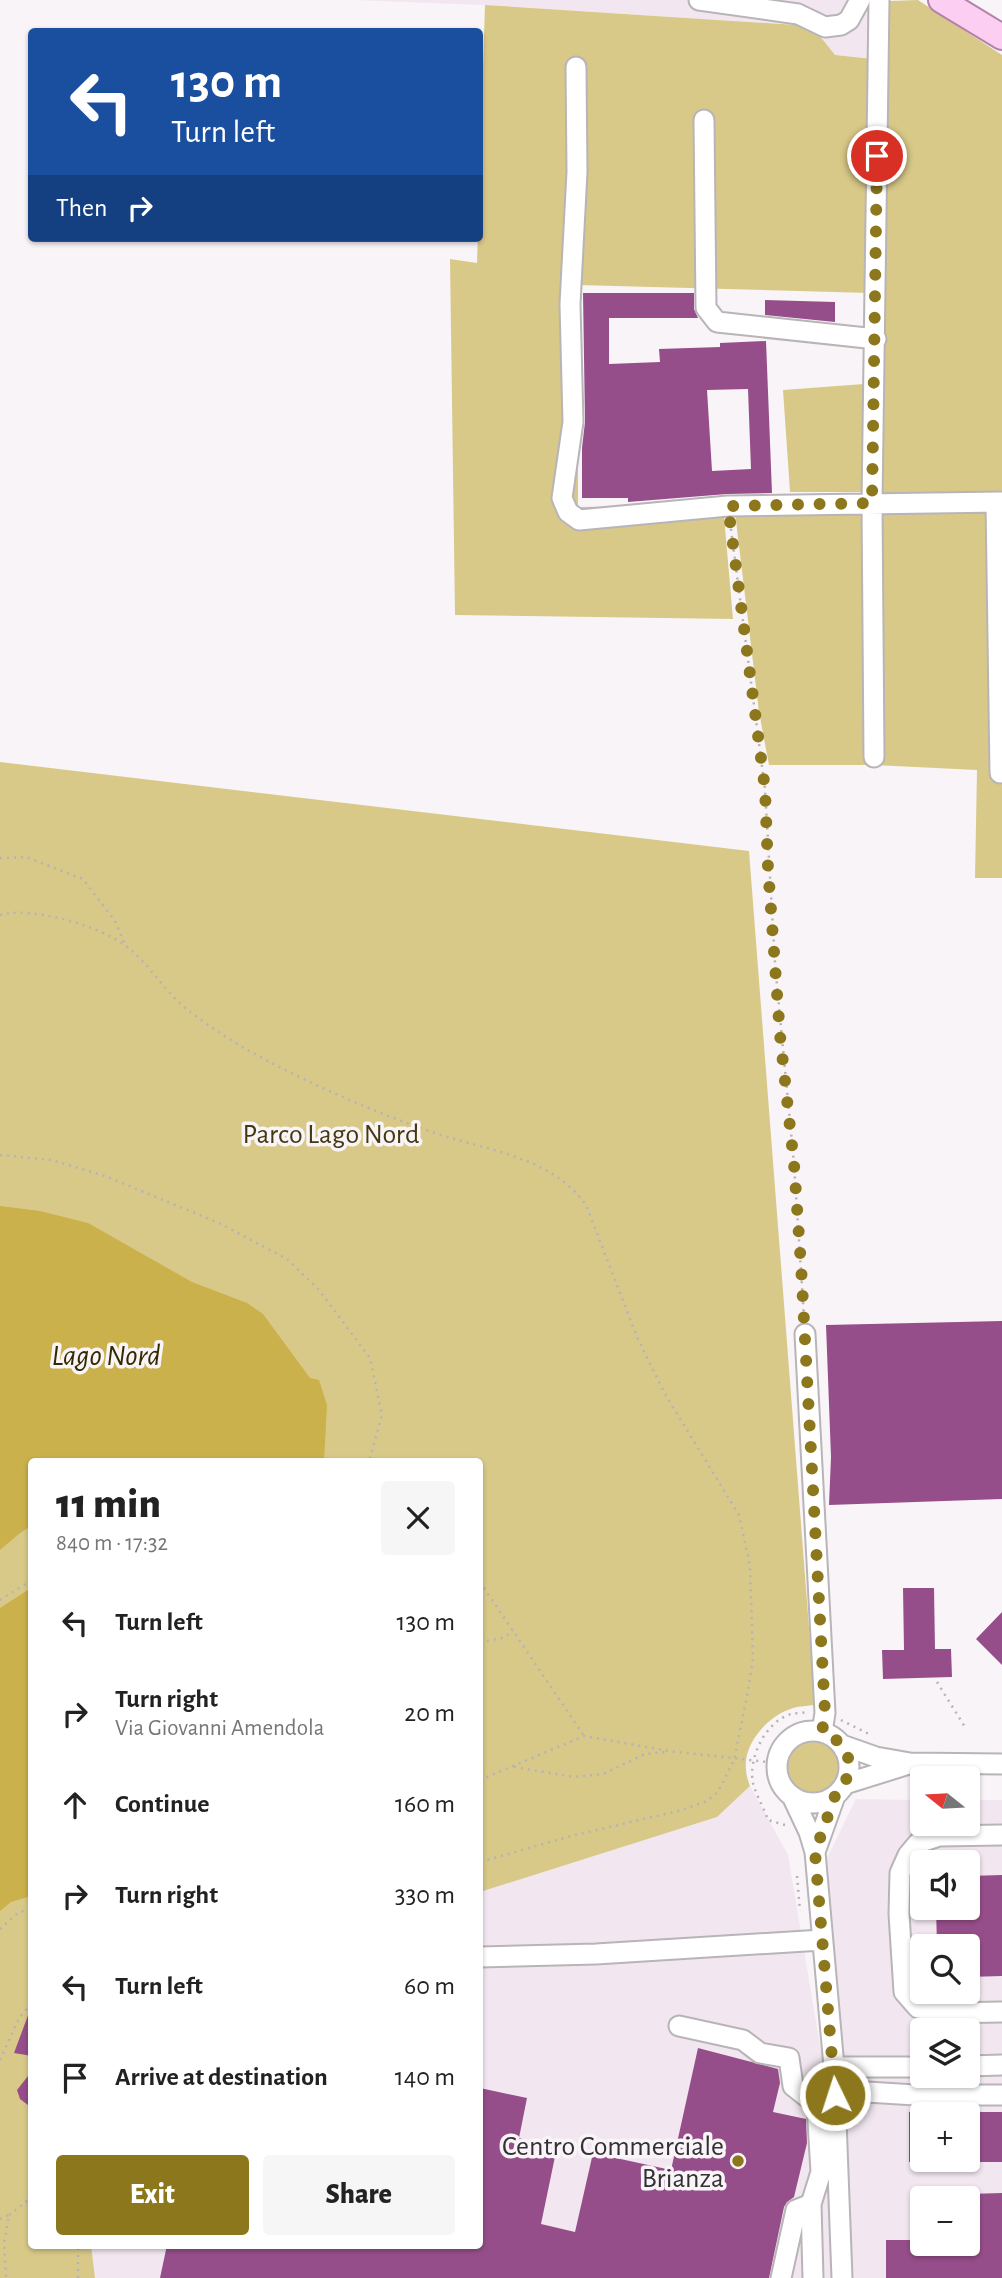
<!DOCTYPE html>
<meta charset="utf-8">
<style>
:root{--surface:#fff;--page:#f6f6f6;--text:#222;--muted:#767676;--accent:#8c771c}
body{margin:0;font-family:"Alegreya Sans",sans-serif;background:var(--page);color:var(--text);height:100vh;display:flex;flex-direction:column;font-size:26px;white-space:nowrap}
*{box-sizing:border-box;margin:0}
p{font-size:23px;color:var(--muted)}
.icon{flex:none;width:38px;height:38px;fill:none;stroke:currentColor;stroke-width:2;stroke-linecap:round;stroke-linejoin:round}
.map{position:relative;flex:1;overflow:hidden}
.drawer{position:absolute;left:28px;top:1458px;width:455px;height:791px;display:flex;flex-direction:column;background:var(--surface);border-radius:7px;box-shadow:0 2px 5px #0004}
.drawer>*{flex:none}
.banner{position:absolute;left:28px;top:28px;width:455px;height:214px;border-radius:7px;box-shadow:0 2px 5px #0004;background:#1a4fa0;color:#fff;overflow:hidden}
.needle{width:46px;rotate:288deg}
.controls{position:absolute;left:910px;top:1766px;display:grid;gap:14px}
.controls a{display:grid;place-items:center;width:70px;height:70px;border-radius:7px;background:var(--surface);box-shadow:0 2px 5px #0004;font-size:35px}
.pin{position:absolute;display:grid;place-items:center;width:60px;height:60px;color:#fff;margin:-30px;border:4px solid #fff;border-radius:50%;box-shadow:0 2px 7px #0007}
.me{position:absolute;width:77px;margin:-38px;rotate:356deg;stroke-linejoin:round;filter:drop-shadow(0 0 5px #0008)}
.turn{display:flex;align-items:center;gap:24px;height:147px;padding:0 28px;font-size:32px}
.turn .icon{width:91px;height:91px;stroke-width:2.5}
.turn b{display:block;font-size:49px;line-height:60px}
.then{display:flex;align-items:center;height:66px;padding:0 28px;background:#0003;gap:14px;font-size:26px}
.round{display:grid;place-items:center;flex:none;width:74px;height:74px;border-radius:7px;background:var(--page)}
.overview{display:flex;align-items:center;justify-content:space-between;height:119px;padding:0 28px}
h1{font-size:42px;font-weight:800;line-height:52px}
.cta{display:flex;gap:14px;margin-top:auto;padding:14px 28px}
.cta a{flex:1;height:80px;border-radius:7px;background:var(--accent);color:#fff;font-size:28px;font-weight:800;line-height:80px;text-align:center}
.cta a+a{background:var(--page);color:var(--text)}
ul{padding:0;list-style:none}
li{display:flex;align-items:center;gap:21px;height:91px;padding:0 28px}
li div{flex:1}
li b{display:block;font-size:26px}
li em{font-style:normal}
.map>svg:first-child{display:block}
.built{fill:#f2e7f0;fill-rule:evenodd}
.green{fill:#d9c988}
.water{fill:#cab14b}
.building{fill:#964e8a;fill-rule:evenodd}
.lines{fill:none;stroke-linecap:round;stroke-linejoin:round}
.minor-casing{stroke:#b8b4b7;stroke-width:23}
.major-casing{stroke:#b382aa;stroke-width:28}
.path{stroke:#b7b3b5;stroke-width:2.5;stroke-dasharray:2 5;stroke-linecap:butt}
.minor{stroke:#fff;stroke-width:19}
.major{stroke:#fbcef2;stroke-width:24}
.route{stroke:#8c771c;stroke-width:12;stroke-dasharray:0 21.6}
.poi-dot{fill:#8c771c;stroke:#f9f4f7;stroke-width:2.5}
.labels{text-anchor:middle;stroke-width:7;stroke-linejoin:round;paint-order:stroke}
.park-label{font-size:28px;fill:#44390e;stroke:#f9f4f7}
.poi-label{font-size:28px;fill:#333133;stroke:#f9f4f7;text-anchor:end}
.water-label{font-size:30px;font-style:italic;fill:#342a00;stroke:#f9f4f7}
</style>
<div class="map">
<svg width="1002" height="2278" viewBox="0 0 1002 2278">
<rect width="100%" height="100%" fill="#f9f4f7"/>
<path class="built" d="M353 0H875V59L835 55 812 26 485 5Z
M750 1786 788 1855 827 2087 833 2278H95L91 2245H480V1892L717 1817Z
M856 1799 922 1800V1824H968V1800H1002V2278H849L842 2064 826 1860ZM922 1862H968V1908H922ZM922 1946H968V1992H922ZM922 2030H968V2076H922ZM922 2114H968V2160H922ZM922 2198H968V2244H922Z"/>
<path class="green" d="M918 0 1002 55V878H975L977 770 874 765H769L759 712 734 504 879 500 881 319 890 1Z
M485 5 812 26 835 55 883 60 870 293 578 285V507L723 505 733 619 455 615 450 259 477 263Z
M864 384 865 492H790L783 390Z
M0 762 749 851 815 1705C808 1706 800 1706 793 1708 769 1715 743 1743 746 1769 746 1775 748 1780 750 1786L717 1817 480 1892V1461H32V2245H91L95 2278H0Z
M788 1767a25 25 0 1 1 50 0a25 25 0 1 1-50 0Z"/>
<path class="water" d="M0 1206 40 1211 88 1223 192 1282 247 1303 263 1314 310 1378 319 1380 327 1405 324 1461H32L31 1526 20 1533 0 1550Z
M31 1588V1896L11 1902 0 1911V1608Z"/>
<path class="building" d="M583 293H694V309L698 318H609V364L660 362 659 349 720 347V343L766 341 772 493 727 494 628 502V498H582V448L585 422ZM748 389 751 469 712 471 707 390Z
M765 300 835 302V322L765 315Z
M1002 1321V1499L829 1505 831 1457 826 1325Z
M903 1588H934L935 1649H951L952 1677 883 1679 882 1650H904Z
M1002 1612V1665L976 1639Z
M1002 1875V1976L968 1977V1946H937L936 1908H968V1876Z
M30 2010H32V2056L14 2053Z
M698 2048 778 2069 780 2083 773 2112 806 2119 807 2143 794 2197 787 2202 784 2207 769 2278H160L167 2245H480V2088L527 2098 519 2138 557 2147 541 2224 575 2232 593 2153 671 2170Z
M32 2071V2108L20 2099 17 2090Z
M909 2112H922V2162H909Z
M968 2112H1002V2162H968Z
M1002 2193V2278H886V2240H922V2244H968V2194Z"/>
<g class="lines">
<g class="minor-casing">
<path id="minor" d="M699 0 798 14 825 27 841 25 849 20 860 0
M576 67 577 172 570 304 573 422 562 498 568 512 579 520 728 506 1002 502
M704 120 706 308 717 322 876 339
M996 503 1000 773
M874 757 872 503 879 0
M805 1334 825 1713 822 1732
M777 1767a36 36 0 1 1 72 0a36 36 0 1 1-72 0Z
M842 1745 876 1757 910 1763 1002 1764
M845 1784 909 1764
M792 1796 809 1832 815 1852 834 2067 842 2278
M1002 1835 939 1836 918 1843 908 1855 900 1873 899 1914 904 1992 918 2008 944 2013 1002 2012
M815 1852 835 1796
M480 1957 596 1954 822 1940
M679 2026 743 2040 760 2053 789 2058 793 2086 817 2105 821 2172 811 2204 813 2278
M968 2066 1002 2065
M834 2067H922
M835 2095 867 2092 915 2095H1002
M781 2278 796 2210 811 2204"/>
</g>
<g class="major-casing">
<path id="major" d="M941 0 1002 37"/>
</g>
<path class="path" d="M730 522 765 789 775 964 794 1164 804 1317
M0 858 26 857 83 879 115 921 126 946
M0 915C32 906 100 926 126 946 150 964 165 993 189 1011 214 1030 242 1048 270 1062 319 1088 373 1111 426 1130 480 1150 550 1154 586 1205L637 1337 665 1394 739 1515 750 1566 753 1659 747 1696 734 1760 718 1792 707 1801 682 1810 571 1836 480 1862
M0 1155 52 1160 105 1176 219 1223 287 1259 319 1290 370 1358 382 1415 369 1461
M480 1582 584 1736
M0 1600 32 1580
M480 1642 503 1638 513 1631
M937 1682 965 1727
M841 1720 869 1734
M514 1767 574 1777 603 1774 645 1754 666 1752
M480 1780 584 1736 669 1751 777 1763
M785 1825 768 1820C764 1808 756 1795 753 1783 748 1758 765 1722 791 1714 796 1713 802 1713 807 1712
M797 1876 800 1911
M0 1929 19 1912 32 1909
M0 2060 19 2018 32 2003
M9 2215 32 2197
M0 2219 9 2215 4 2243 6 2278
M78 2278V2245"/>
<use href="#minor" class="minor"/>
<use href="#major" class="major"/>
</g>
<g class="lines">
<path class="route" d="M835 2095 815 1852 835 1796 845 1784 849 1769 848 1757 842 1745 833 1737 822 1732 825 1713 801 1265 794 1164 780 1035 768 868 765 789 728 506 872 503 877 156"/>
</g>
<circle class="poi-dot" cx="738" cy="2161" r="7"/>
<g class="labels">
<g class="park-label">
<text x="331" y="1143">Parco Lago Nord</text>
</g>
<g class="poi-label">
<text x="724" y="2155">Centro Commerciale<tspan x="724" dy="32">Brianza</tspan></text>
</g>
<g class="water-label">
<text x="106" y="1365">Lago Nord</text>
</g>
</g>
</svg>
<div class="controls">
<a><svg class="needle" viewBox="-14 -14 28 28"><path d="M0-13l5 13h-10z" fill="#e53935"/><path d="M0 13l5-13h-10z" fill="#767676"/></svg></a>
<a><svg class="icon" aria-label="sound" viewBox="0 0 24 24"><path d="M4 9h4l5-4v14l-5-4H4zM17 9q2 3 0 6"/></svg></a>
<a><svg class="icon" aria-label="search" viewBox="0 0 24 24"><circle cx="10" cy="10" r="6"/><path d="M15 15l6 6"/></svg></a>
<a><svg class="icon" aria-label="layers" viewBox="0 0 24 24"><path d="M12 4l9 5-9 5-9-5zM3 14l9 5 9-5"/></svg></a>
<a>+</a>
<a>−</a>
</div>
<div class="pin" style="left:877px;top:156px;background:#d93025"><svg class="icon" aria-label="arrive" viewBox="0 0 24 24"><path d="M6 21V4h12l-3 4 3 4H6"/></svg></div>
<svg class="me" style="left:835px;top:2095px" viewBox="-20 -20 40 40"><circle r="17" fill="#8c771c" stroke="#fff" stroke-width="3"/><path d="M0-11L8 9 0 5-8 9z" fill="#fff"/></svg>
<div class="banner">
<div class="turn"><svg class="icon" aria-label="left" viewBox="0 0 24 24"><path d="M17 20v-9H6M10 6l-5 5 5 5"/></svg><div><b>130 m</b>Turn left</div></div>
<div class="then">Then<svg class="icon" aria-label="right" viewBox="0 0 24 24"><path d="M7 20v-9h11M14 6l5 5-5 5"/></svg></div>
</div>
<section class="drawer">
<div class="overview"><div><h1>11 min</h1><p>840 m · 17:32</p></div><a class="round"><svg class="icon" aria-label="close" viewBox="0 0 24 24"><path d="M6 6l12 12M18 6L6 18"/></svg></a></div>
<ul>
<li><svg class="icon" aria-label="left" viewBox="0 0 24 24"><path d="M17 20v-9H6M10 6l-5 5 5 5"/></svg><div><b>Turn left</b></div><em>130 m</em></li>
<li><svg class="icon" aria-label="right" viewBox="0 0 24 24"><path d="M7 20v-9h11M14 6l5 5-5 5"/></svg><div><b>Turn right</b><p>Via Giovanni Amendola</p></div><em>20 m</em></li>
<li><svg class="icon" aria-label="ahead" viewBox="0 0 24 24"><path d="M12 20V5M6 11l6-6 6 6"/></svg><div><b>Continue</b></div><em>160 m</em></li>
<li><svg class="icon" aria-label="right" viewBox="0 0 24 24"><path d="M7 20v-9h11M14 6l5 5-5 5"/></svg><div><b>Turn right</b></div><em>330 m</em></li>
<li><svg class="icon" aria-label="left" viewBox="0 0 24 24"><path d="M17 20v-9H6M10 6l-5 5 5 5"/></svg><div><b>Turn left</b></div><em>60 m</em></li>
<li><svg class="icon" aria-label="arrive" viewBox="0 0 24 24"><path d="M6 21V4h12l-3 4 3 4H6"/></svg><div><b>Arrive at destination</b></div><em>140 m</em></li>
</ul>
<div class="cta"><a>Exit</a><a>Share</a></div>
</section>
</div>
